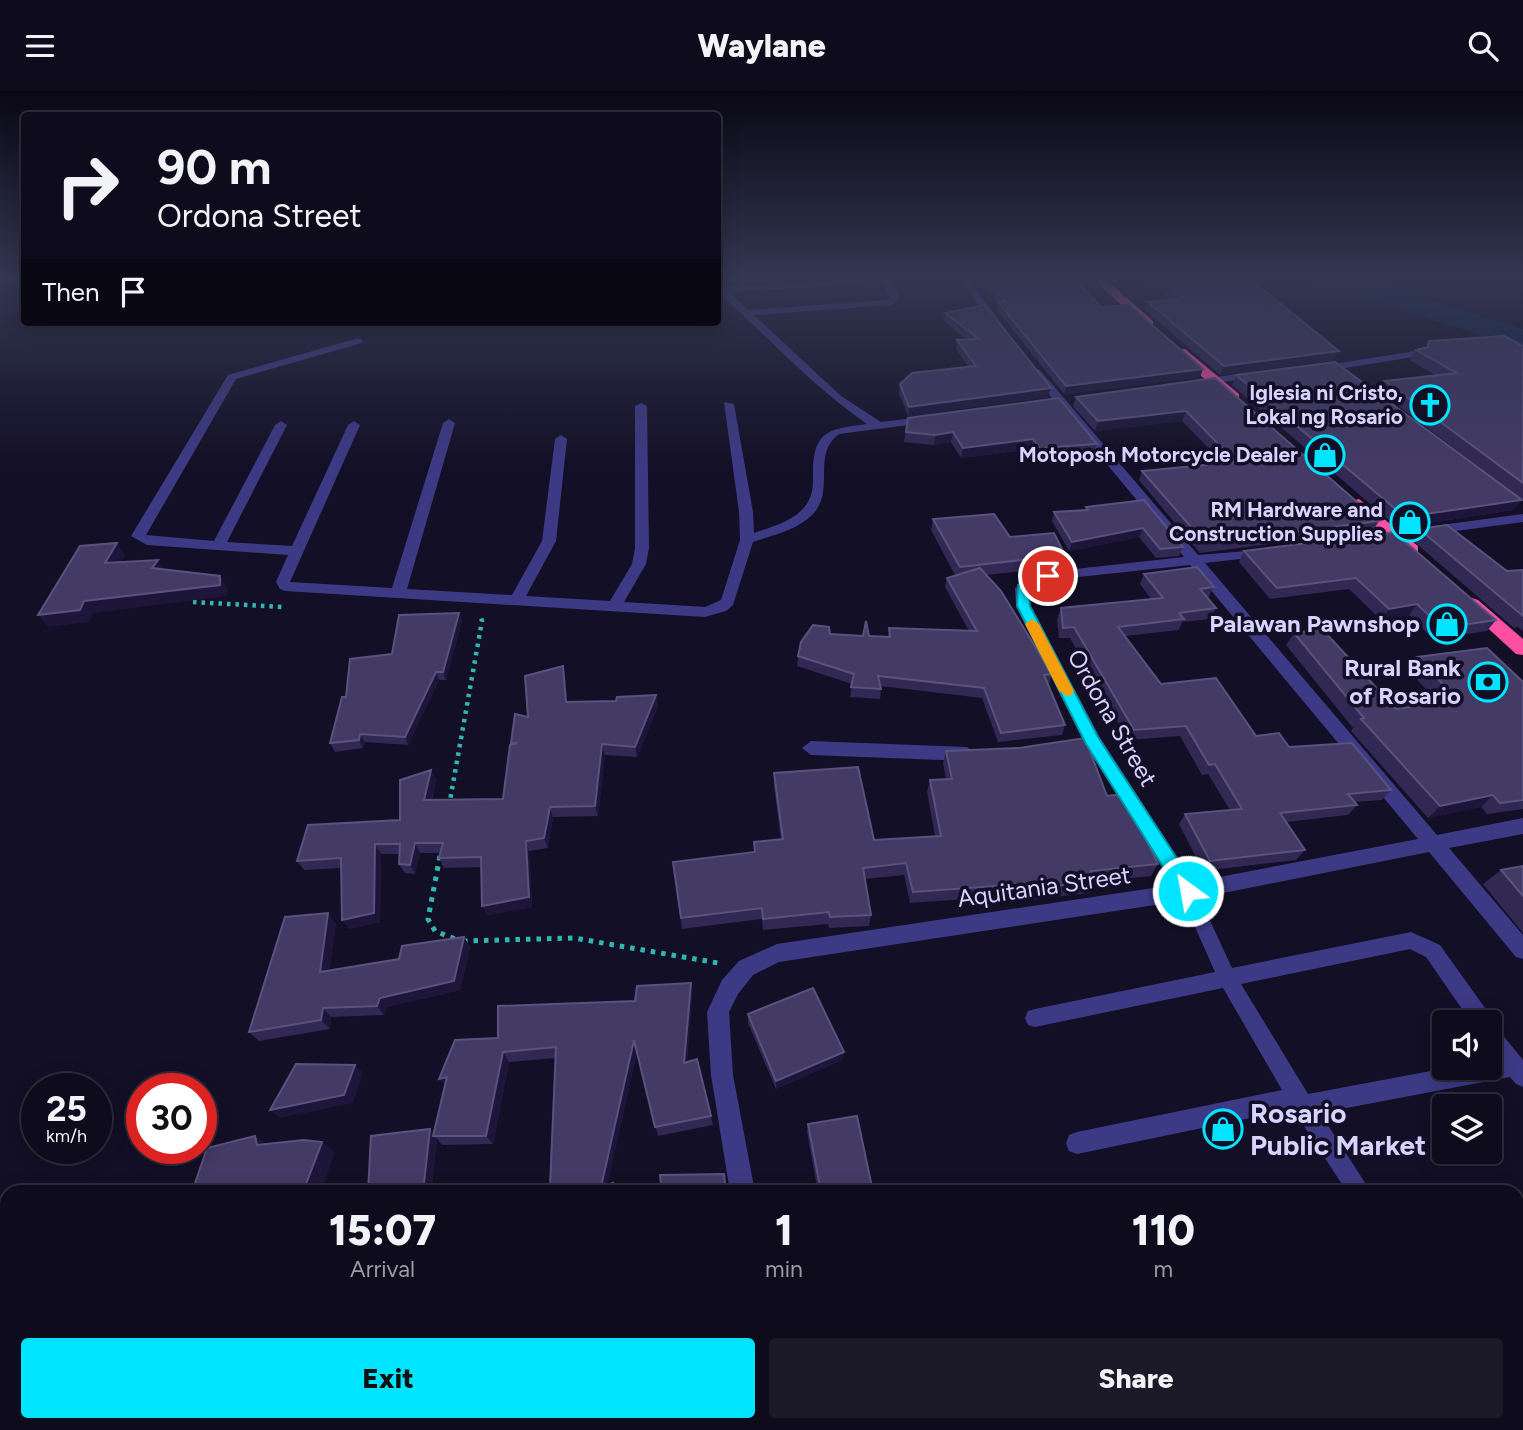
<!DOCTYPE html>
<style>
:root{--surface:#0e0b1c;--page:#1c1929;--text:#f1f3f6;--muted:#9b9ba3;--line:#2e2b3b;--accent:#00e5ff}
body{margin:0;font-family:Figtree,sans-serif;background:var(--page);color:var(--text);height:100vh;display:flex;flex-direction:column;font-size:26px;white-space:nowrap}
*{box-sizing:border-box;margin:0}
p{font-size:23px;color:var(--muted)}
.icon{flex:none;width:38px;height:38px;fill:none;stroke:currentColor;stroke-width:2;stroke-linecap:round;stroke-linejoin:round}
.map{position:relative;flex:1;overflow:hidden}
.side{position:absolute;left:0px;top:1094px;width:1524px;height:247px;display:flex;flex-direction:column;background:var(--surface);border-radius:21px 21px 0 0;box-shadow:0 4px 18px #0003,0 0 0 2px var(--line)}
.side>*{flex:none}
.banner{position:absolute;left:21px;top:21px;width:700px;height:214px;border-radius:7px;box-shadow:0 4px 18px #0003,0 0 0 2px var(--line);background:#0e0b1c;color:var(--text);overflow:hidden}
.tools{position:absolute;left:1432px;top:919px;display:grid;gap:14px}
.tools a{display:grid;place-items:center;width:70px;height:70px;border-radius:7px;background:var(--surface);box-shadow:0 4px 18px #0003,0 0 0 2px var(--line);font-size:35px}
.speed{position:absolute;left:21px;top:982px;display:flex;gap:14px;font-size:35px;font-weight:700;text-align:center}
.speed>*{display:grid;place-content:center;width:91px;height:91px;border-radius:50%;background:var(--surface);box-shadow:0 4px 18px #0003,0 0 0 2px var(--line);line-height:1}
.speed small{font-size:18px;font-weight:400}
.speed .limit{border:10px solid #d22;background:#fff;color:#111}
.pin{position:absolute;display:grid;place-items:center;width:60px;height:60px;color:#fff;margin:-30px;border:4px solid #fff;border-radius:50%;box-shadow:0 2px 7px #0007}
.me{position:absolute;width:77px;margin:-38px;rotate:328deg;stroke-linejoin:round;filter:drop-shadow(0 0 5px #0008)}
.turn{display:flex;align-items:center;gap:24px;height:147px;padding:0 21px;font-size:32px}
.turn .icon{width:91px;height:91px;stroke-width:2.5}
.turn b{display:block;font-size:49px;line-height:60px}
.then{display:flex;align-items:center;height:66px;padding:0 21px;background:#0003;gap:14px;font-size:26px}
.eta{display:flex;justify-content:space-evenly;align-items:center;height:119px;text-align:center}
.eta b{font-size:42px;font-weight:800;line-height:49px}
.action{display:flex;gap:14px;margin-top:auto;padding:14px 21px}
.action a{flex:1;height:80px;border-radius:7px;background:var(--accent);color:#111;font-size:28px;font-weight:800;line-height:80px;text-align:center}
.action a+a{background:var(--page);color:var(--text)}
header{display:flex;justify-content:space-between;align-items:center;height:91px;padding:0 21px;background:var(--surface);font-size:32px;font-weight:800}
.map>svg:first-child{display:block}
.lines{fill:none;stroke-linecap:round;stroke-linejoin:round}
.river{fill:#0c2248;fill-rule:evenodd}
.path-far1{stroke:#2fb8b0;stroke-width:4.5;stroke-dasharray:3.5 5;stroke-linecap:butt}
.path{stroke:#2fb8b0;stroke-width:5;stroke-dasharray:4.5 6;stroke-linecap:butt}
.lane{fill:#3d3a85;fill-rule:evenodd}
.street{fill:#3d3a85;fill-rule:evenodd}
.highway{fill:#ff4fa3;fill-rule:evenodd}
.wall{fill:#312854}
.shaded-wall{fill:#1d163a}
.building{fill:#433a66;stroke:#5a527e;stroke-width:2}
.route{fill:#00e5ff;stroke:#0095a6;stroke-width:2}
.slow{fill:#f59e0b}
.labels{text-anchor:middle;stroke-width:7;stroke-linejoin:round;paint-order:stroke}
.far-poi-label{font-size:21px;font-weight:bold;fill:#d9d4ff;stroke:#130f26;text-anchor:end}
.poi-label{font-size:24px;font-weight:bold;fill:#d9d4ff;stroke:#130f26;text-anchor:end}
.street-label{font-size:24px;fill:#d9d4ff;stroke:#130f26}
.near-poi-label{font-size:28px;font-weight:bold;fill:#d9d4ff;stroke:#130f26;text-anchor:start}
</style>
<header><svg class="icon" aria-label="menu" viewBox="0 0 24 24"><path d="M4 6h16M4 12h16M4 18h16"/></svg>Waylane<svg class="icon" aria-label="search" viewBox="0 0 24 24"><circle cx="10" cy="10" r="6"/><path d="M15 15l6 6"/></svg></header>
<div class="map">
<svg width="1523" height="1339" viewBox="0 0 1523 1339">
<rect width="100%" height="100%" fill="#130f26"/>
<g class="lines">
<path class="river" d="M1315 187H1358L1523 238V257L1318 193Z"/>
<path class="path-far1" d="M193 511 283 516
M449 715 482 530 480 524"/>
<path class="path" d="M440 765 428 828 435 840 455 848
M463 850 574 847 718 872"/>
<path class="lane" d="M24 187V191L0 192V188Z
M1188 792 1194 795 1232 877 1411 841 1440 854 1490 924 1493 932 1523 969V996L1516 993 1510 986 1320 1022 1371 1101H1347L1293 1018 1077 1063 1069 1060 1066 1052 1069 1044 1077 1041 1282 999 1223 897 1035 936 1028 934 1025 927 1028 920 1035 918 1215 881 1179 800 1182 795ZM1410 858 1426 866 1471 931H1489V957L1497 968 1489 969V976H1452L1308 1003 1241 893Z
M1523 1150V1174L1517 1176V1152Z
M1517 1326 1523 1339H1496L1494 1334H1517Z"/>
<path class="street" d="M890 187 900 206 892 214 754 224 841 305 881 331 931 325 937 328 931 331 839 343C811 363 836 399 813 423 798 439 773 444 753 451L733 514 726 520 705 526 285 500 280 498 276 491 288 464 147 454 131 445 228 284 358 247 363 250 362 252 236 288 146 444 214 450 275 334 281 330 287 334 227 451 292 455 348 334 354 330 360 334 290 491 392 497 443 332 449 328 455 332 407 498 512 504 542 450 555 348 561 344 567 348 556 450 526 505 610 510 632 473 635 457V315L641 312 647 315 649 457 646 473 624 511 705 516 721 509 740 449 739 421 724 311 734 313 753 421 754 442C771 436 795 430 806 414 812 406 813 397 813 388 812 341 825 338 867 333 812 295 766 244 718 201V193L723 196ZM883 193 890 206 886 209 748 219 729 201Z
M959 187H968L1001 232 1000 234H992Z
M1416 260 1420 261V265L1320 281 1315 278 1320 275Z
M1036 278 1040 279 1198 464 1271 458 1273 461 1266 465 1205 472 1437 744 1523 727V743L1449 757 1523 844V868L1516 866 1429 761 1188 809 779 871 753 884 738 903 729 921 733 984 755 1101H730L711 984 707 921 722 889 739 870 777 853 1173 794 1086 654 1016 515 1015 497 1048 481 1184 466 1032 283 1031 281ZM1190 474 1418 748 1193 791 1099 645 1030 515 1029 499 1051 489Z
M1257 281 1261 282V286L1198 294 1193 291 1198 288Z
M1523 423V431L1381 450 1374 446 1381 442Z
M811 650 967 656 976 663 967 670 811 664 802 657Z
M769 1334H797L799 1339H769Z"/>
<path class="highway" d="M1092 187H1104L1153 230V236H1145Z
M1177 258H1185L1239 303V309H1229L1177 264Z
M1359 408 1418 455V463H1406L1353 416V410Z
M1472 507 1478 509 1523 548V564L1516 563 1466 517 1463 513Z"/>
</g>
<path class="wall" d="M975 187H1074L1101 216 1200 286 1064 303 997 219 999 212Z
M1142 187H1249L1334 269 1220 284 1145 219 1148 211 1171 208Z
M985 214 1048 306 908 325 899 302 900 293 969 276 956 258 957 249H967L944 230 945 222Z
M1429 250 1523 255V410L1379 300 1385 290 1435 284 1410 269 1416 259 1425 257Z
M1236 284 1522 409 1513 419 1398 437 1232 294Z
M1215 287 1379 430 1373 440 1200 462 1139 389 1142 380 1223 372 1182 330 1095 340 1073 315 1076 306Z
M908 327 1097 353 1094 362 1037 367 1031 358 961 367 951 351 934 354 904 351Z
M1144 409 1183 456 1179 465 1156 467 1139 446 1069 460 1052 430 1054 421 1085 420 1086 416Z
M933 428 1010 446 1065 464 1061 476 986 484 1052 583 1049 593H1048L1065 634 1062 644 998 651 982 607 881 595V598L880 608 850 606 852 593 797 575 798 565 830 543 888 546 889 537 969 540 945 496 947 487 955 484 931 439Z
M1419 438 1507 480 1523 479V540L1518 536 1514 537 1411 448Z
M1394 441 1496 529 1487 540 1433 548 1409 524 1381 529 1349 498 1270 508 1239 471 1244 460Z
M1144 483 1214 496 1208 507 1216 517 1210 528 1182 531 1179 539 1125 545 1161 593 1256 645 1289 656 1391 699 1382 709 1355 711 1357 714 1348 724 1286 731 1305 759 1296 769 1203 780 1179 733 1185 723 1230 719 1208 683 1202 684 1180 645 1128 649 1070 547H1059L1057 528 1061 517 1151 508 1140 493Z
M459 522 462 530 446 589H439L408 654 365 651 363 657 335 661 330 652 346 606 392 563Z
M1294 542 1396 618 1439 612 1407 578 1417 566 1523 591V718L1487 723 1481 716 1428 727 1351 640 1353 637 1286 554Z
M565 585 567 611 616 610 656 604 658 615 637 666 605 664 598 725 553 726 548 757 529 760 532 816 487 824 482 815V776L444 777 439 767 440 762H420L415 783 405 782 399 773 400 763H381L380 831 349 838 342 829 341 777 304 779 297 770 400 729 431 679 436 689 432 709 503 708 511 654V652L528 626Z
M946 660 1107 705 1158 773 1151 785 1095 791 1089 802 1020 810 1019 804 910 812 904 784 865 788 871 824 869 835 829 837 828 833 763 839 762 828 682 838 673 771 754 762V751L781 749 774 695V682L874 749 935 745 927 701 930 689 946 688 943 672Z
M1523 775V842L1483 793 1501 779Z
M336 832 329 880 399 868 464 846 470 856 460 899 387 916 384 924 331 926 330 938 259 950 249 941Z
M691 892 692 903 687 971 711 1025 713 1034 658 1045 637 961 607 1094 617 1099V1101H520L550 1096 556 967 509 971 493 1053 442 1054 437 1048 431 1101 434 1042 498 947 635 910Z
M748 923 842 969 776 998 748 932Z
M808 1033 873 1101H818L807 1041Z
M1523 1284V1310L1517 1300V1285Z
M1380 1334H1453L1456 1339H1383Z"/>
<path class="shaded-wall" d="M1339 260 1334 269 1220 284 1224 275Z
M1203 278 1200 286 1064 303 1066 295Z
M1051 297 1048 306 908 325 909 316Z
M1186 320 1182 330 1095 340 1098 330Z
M953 341 951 351 934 354 935 344Z
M1033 348 1031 358 961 367 963 357Z
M1522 409 1513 419 1398 437 1405 426Z
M1143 437 1139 446 1069 460 1072 451Z
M117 452 125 464 113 484 105 472Z
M158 469 165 480 152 477Z
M220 485 227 496V505L93 522 89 531 48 536 38 524 84 510Z
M1417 513 1409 524 1381 529 1389 518Z
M459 522 462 530 446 589 443 581Z
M563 575 565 585 568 622 566 611Z
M436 581 439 589 408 654 405 646Z
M656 604 658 615 637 666 635 656Z
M360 643 365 651 363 657 359 649Z
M602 653 605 664 598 725 595 715Z
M431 679 436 689 429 720 424 709Z
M1493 704 1481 716 1428 727 1440 715Z
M550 716 553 726 548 757 544 747Z
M526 750 529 760 532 816 487 824 482 815Z
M415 752 420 762 415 783 410 774Z
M375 753 381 763 380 831 349 838 342 829Z
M328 822 336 832 328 890 320 881Z
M464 846 470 856 460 899 387 916 384 924 377 915 380 907Z
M691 892 692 903 686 982 684 972Z
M323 917 331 926 330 938 321 929Z
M634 949 637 960 606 1101 601 1096Z
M503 961 509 971 493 1053 486 1045Z
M844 961 842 969 776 998V990Z
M355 974 363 982 353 1012 280 1027 270 1019Z
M447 986V997L439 988Z
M430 1038 437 1045H433L437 1048 431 1101H423Z
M255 1045 271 1055 257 1054Z
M322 1051 335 1061 321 1101H303Z
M458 1334H467V1339H458Z"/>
<path class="building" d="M984 187H1074L1101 216 1129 214 1203 278 1066 295 999 212 1006 210Z
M1157 187H1249L1339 260 1224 275 1148 211 1184 207Z
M985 214 1051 297 909 316 900 293 912 282 976 275 957 249 979 248 945 222Z
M1504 245 1523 255V392L1385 290 1457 282 1416 259 1428 256 1429 250Z
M1335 271 1522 409 1405 426 1236 284Z
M1215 287 1379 430 1205 452 1142 380 1236 371 1186 320 1098 330 1076 306Z
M1059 307 1097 353 1040 357 1033 348 963 357 953 341 935 344 906 341 908 327Z
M1144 409 1183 456 1160 458 1143 437 1072 451 1054 421 1088 419 1086 416Z
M994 423 1010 446 1054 442 1065 464 960 476 933 428Z
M1447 434 1507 480 1523 479V525L1419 438Z
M1394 441 1496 529 1442 537 1417 513 1389 518 1356 487 1277 497 1244 460Z
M117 452 105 472 158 469 152 477 220 485V494L84 510 80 519 38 524 80 455Z
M1197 476 1214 496 1200 498 1216 517 1179 522 1184 528 1118 536 1161 593 1216 587 1256 645 1279 642 1289 656 1352 652 1391 699 1348 703 1357 714 1280 722 1305 759 1210 770 1185 723 1242 718 1215 673 1209 674 1186 635 1134 639 1074 536 1063 537 1061 517 1163 507 1144 483Z
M980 477 1001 500 1052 583 1044 584 1065 634 1001 642 984 597 878 585 881 598 851 596 854 583 798 565 801 551 813 534 829 536 830 543 863 545 866 530 869 545 890 546 889 537 977 540 947 487Z
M459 522 443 581H436L405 646 360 643 359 649 330 652 342 606H346L350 568 392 563 399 524Z
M1322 538 1396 618 1458 609 1417 566 1487 557 1523 591V709L1500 712 1493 704 1440 715 1361 628 1364 627 1294 542Z
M563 575 566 611 616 610 617 606 656 604 635 656 602 653 595 715 550 716 544 747 526 750 529 806 482 815 481 766 439 767 443 752H415L410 774 399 773 400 753H375L374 822 342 829 341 767 297 770 308 734 400 729V689L431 679 424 709 503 708 510 654 517 652H511L515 623 528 626 525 585Z
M1085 647 1107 705 1124 703 1158 773 1091 780 1095 791 1026 798 1024 793 913 801 906 772 863 777 871 824 830 826 829 821 763 828 762 817 681 827 673 771 755 761 754 751 783 748 774 682 858 676 874 749 941 745 930 689 952 688 946 660 1019 657Z
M1523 775V805L1501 779Z
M328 822 320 881 399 868 402 855 464 846 454 890 380 907 377 915 323 917 321 929 249 941 285 826Z
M691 892 684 972 697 968 711 1025 655 1036 634 949 601 1096 613 1092V1101H520L550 1096 556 956 503 961 486 1045H433L447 986 439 988 455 949 498 947V915L635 910 637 895Z
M813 897 844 961 776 990 748 923Z
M296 973 355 974 344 1004 270 1019Z
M857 1025 873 1101H821L808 1033Z
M430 1038 423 1101H368L371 1045Z
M255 1045 257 1054 304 1049 322 1051 303 1101H192L207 1057Z
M724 1083 726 1101H662L660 1084Z
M376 1334H458V1339H325Z
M551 1334H749L750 1339H552Z
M942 1334H1072L1074 1339H928Z
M1397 1334H1453L1456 1339H1400Z"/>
<linearGradient id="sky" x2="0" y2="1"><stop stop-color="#0a0815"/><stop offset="0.5" stop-color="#333752"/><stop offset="1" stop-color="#333752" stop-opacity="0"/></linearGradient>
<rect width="1523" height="375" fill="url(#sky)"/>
<path class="route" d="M1048 481 1052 482V488L1029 499 1030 515 1098 646 1195 795 1197 800 1195 806H1182L1086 653 1017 515 1018 494Z"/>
<path class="slow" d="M1032 528 1039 533 1074 600 1072 604 1067 605 1059 600 1025 533Z"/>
<defs>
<g id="church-ring" transform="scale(2.0125)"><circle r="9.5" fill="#130f26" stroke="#00e5ff" stroke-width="1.5"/><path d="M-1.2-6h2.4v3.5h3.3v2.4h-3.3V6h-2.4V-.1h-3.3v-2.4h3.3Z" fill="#00e5ff"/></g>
<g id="shop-ring" transform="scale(2.0125)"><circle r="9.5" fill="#130f26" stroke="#00e5ff" stroke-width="1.5"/><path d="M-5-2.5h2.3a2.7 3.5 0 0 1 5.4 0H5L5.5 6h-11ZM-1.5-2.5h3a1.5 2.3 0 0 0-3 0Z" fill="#00e5ff"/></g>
<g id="bank-ring" transform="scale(2.0125)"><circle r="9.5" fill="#130f26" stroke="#00e5ff" stroke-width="1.5"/><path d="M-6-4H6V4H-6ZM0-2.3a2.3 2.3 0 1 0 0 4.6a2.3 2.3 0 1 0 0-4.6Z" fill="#00e5ff"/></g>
</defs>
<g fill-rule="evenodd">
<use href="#church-ring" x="1430" y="314"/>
<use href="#shop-ring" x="1325" y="364"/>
<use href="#shop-ring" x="1410" y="431"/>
<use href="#shop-ring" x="1447" y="533"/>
<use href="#bank-ring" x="1488" y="591"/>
<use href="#shop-ring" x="1223" y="1038"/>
</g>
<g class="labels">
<g class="far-poi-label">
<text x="1403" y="309">Iglesia ni Cristo,<tspan x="1403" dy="24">Lokal ng Rosario</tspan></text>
<text x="1298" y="371">Motoposh Motorcycle Dealer</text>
<text x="1383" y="426">RM Hardware and<tspan x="1383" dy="24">Construction Supplies</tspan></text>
</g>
<g class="poi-label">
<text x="1420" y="541">Palawan Pawnshop</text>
<text x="1461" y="585">Rural Bank<tspan x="1461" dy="28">of Rosario</tspan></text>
</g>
<g class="street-label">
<text transform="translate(1112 627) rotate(60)" y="8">Ordona Street</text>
<text transform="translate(1044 796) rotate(-8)" y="8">Aquitania Street</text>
</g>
<g class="near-poi-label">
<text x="1250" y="1032">Rosario<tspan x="1250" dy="32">Public Market</tspan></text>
</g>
</g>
</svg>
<div class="tools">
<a><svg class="icon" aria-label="sound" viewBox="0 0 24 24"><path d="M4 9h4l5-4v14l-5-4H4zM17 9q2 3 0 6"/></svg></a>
<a><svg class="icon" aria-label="layers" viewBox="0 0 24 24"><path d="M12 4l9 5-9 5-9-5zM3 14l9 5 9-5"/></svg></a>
</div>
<div class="speed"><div>25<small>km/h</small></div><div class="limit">30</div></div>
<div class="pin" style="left:1048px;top:485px;background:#d93025"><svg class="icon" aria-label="arrive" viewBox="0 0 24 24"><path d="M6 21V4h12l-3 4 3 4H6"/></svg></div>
<svg class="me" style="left:1188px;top:800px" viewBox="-20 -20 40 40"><circle r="17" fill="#00e5ff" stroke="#fff" stroke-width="3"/><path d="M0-11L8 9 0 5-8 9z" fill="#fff"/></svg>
<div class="banner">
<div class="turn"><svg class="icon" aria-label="right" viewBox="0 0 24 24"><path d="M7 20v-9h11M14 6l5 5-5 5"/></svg><div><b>90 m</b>Ordona Street</div></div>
<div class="then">Then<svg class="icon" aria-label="arrive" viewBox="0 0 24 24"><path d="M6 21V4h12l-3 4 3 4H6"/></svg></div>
</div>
<section class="side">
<div class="eta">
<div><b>15:07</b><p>Arrival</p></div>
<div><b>1</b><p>min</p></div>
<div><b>110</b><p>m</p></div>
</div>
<div class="action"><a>Exit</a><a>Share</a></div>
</section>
</div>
